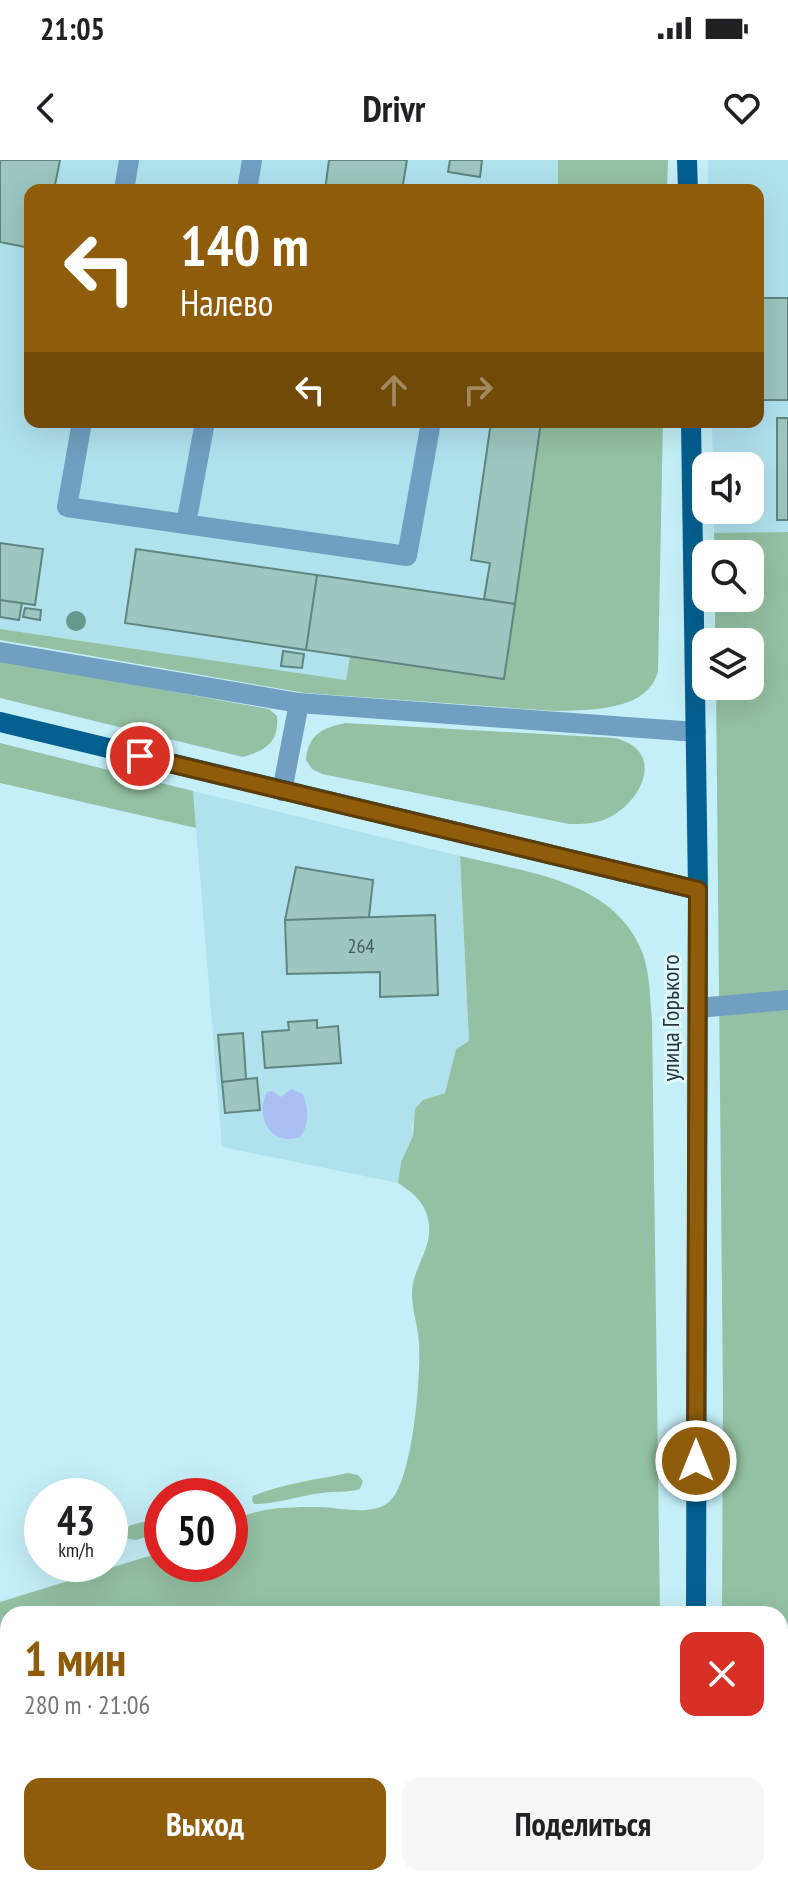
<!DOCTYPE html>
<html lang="ru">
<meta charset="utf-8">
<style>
:root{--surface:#fff;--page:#f6f6f6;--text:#202124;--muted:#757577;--accent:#8f5d0a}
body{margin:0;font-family:"PT Sans Narrow",sans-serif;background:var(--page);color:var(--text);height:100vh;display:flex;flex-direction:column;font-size:30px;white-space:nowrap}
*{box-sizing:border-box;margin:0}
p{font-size:26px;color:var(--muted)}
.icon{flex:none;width:44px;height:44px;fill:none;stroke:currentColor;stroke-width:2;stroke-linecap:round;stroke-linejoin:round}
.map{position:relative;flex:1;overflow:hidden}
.sheet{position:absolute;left:0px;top:1446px;width:788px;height:280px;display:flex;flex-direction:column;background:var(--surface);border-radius:24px 24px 0 0;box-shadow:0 8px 32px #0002}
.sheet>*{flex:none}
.guide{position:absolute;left:24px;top:24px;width:740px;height:244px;border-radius:16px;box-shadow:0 8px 32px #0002;background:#8f5d0a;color:#fff;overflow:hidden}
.buttons{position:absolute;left:692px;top:292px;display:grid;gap:16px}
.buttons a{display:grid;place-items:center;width:72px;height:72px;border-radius:16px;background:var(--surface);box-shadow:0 8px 32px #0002;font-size:40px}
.speed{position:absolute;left:24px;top:1318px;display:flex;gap:16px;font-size:40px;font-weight:700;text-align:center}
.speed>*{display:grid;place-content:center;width:104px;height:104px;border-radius:50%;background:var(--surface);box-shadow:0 8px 32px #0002;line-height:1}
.speed small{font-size:20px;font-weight:400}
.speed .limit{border:12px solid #d22;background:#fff;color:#111}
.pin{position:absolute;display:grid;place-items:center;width:68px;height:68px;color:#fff;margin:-34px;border:4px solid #fff;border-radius:50%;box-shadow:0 2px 8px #0007}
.me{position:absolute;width:88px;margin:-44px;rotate:0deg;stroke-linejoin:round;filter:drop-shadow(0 0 6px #0008)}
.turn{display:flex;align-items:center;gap:28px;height:168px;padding:0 24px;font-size:36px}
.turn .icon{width:104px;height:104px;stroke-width:2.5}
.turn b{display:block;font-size:56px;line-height:68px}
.lanes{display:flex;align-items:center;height:76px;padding:0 24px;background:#0003;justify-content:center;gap:40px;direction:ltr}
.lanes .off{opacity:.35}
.round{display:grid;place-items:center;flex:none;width:84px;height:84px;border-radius:16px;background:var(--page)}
.overview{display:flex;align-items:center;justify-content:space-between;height:136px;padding:0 24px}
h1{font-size:48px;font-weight:600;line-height:60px;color:var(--accent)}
.cta{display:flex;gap:16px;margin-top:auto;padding:16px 24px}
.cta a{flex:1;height:92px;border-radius:16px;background:var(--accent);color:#fff;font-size:32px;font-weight:600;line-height:92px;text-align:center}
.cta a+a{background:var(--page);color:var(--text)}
.status{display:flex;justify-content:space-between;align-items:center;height:56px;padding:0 40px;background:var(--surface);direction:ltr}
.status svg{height:22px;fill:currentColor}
header{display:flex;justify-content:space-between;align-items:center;height:104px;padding:0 24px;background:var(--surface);font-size:36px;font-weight:600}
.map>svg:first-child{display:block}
.built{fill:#b0e2ee}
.green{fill:#94c1a3}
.water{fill:#abbff4}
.building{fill:#9cc6bf;stroke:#5e857f;stroke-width:2}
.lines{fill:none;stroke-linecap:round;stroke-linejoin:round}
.minor{stroke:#719fc1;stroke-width:20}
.major{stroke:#036090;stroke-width:20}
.tree{fill:#67988c}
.route-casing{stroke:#5d3c06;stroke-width:20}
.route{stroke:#8f5d0a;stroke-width:14}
.labels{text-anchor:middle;stroke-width:6;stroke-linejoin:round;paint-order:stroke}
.number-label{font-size:20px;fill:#435a5b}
.street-label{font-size:24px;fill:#25363a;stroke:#e0f9fe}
</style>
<div class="status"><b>21:05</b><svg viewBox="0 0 49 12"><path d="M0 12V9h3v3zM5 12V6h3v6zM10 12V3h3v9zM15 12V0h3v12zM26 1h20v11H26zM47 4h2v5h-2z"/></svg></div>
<header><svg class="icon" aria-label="back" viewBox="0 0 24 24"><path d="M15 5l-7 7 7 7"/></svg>Drivr<svg class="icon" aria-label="heart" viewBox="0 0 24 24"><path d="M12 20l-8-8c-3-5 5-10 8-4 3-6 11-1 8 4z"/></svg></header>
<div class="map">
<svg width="788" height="1726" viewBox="0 0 788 1726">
<rect width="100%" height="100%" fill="#c5eff8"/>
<path class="built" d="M0 0H558V30H30V262H541L504 519 350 496 346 520 0 469Z
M708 0H788V372L714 373V350H750V306H713L712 262H758V30H708Z
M193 631 460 696 469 881 456 889 445 933 423 940 412 965 413 976 401 1002 398 1023 222 987Z"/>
<path class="green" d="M558 0H668L667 30H558Z
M541 262H663L658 511C648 552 588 550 554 551L305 533 0 480V469L346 520 350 496 504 518Z
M788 372V1726H723V1718H780V1454H722L723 1237 716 526H750V482H715V438H750V394H715L714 373Z
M0 500 269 549 277 556C279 582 267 590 243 597L0 538Z
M345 563 615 578C667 591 642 643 606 659 594 664 582 664 569 664L322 614 312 609 306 600C308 574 323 568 345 563Z
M0 583 193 631 196 668 0 623Z
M460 696C525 712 616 720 643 794 650 815 650 839 652 861L660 1454H8V1633L0 1635V1442L162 1392V1404H230V1363C253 1347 291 1347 318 1347 340 1347 370 1357 389 1342 413 1322 421 1215 419 1183 418 1163 409 1143 413 1123 418 1101 434 1082 428 1059 424 1041 412 1032 398 1023L401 1002 413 976 415 949 423 940 445 933 456 889 469 881Z
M348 1313 358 1315 363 1321 360 1329C347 1333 335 1331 321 1333 299 1336 276 1344 254 1344L252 1341 253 1336C284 1323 316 1320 348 1313Z
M162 1357V1372L136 1380 124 1378 122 1371 131 1365Z
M430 1718H663V1726H430Z"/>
<path class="water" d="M291 929 303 934C308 948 310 965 300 977 271 987 254 957 267 932L272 931 281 937Z"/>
<path class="building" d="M0 0H60L54 30H30V88L0 82Z
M329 0H407L402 30H325Z
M450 0H482L480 17 448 12Z
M762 138H788V240H763Z
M777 258H788V360H777Z
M491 262H541L515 444 484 439 490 403 471 400Z
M0 383 43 389 35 445 0 440Z
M136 389 317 415 306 490 125 463Z
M317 415 515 444 504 519 306 490Z
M0 440 22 443 19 460 0 457Z
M25 448 41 450 40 460 23 457Z
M283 491 304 494 302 508 281 506Z
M296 707 373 720 369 757 285 760Z
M435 755 438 835 380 837V812L287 814 285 760Z
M317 860V868L338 866 341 903 265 908 262 872 289 870 288 862Z
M243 873 246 919 222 922 218 875Z
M257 918 260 950 225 953 222 922Z"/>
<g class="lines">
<path class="minor" d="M124 30 129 0
M247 30 252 0
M82 262 67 347 407 396 431 262
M186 364 205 262
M0 492 299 543 696 572
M282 631 299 543
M697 848 788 840"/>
<path class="major" d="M687 0 688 30
M691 262 698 730 696 1454
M0 562 698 730
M695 1726V1718"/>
</g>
<circle class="tree" cx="76" cy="461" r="10"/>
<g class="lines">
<g class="route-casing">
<path id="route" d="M140 596 698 730 696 1301"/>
</g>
<use href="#route" class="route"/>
</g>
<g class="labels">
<g class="number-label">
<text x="361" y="793">264</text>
</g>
<g class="street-label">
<text transform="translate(671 858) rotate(-90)" y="8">улица Горького</text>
</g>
</g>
</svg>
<div class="buttons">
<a><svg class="icon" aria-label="sound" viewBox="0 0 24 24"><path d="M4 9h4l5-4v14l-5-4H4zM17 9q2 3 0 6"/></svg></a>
<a><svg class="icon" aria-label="search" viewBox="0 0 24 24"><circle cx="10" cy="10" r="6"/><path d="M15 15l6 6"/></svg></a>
<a><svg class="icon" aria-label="layers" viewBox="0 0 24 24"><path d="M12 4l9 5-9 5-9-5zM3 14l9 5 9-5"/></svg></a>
</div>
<div class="speed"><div>43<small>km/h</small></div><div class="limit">50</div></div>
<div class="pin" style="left:140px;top:596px;background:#d93025"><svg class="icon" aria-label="arrive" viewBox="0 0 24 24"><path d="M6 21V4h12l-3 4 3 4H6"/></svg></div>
<svg class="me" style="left:696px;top:1301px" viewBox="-20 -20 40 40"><circle r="17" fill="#8f5d0a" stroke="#fff" stroke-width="3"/><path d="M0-11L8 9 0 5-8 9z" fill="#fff"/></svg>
<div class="guide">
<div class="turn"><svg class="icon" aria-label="left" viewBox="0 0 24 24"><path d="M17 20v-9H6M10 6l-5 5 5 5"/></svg><div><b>140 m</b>Налево</div></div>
<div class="lanes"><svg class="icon" aria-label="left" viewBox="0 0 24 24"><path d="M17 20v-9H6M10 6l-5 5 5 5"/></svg><svg class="icon off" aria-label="ahead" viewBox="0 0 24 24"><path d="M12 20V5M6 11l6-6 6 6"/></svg><svg class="icon off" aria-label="right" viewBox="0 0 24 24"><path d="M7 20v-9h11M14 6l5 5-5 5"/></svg></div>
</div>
<section class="sheet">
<div class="overview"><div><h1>1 мин</h1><p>280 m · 21:06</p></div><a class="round" style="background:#d93025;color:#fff"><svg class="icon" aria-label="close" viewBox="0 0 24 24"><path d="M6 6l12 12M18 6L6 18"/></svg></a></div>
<div class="cta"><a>Выход</a><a>Поделиться</a></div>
</section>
</div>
